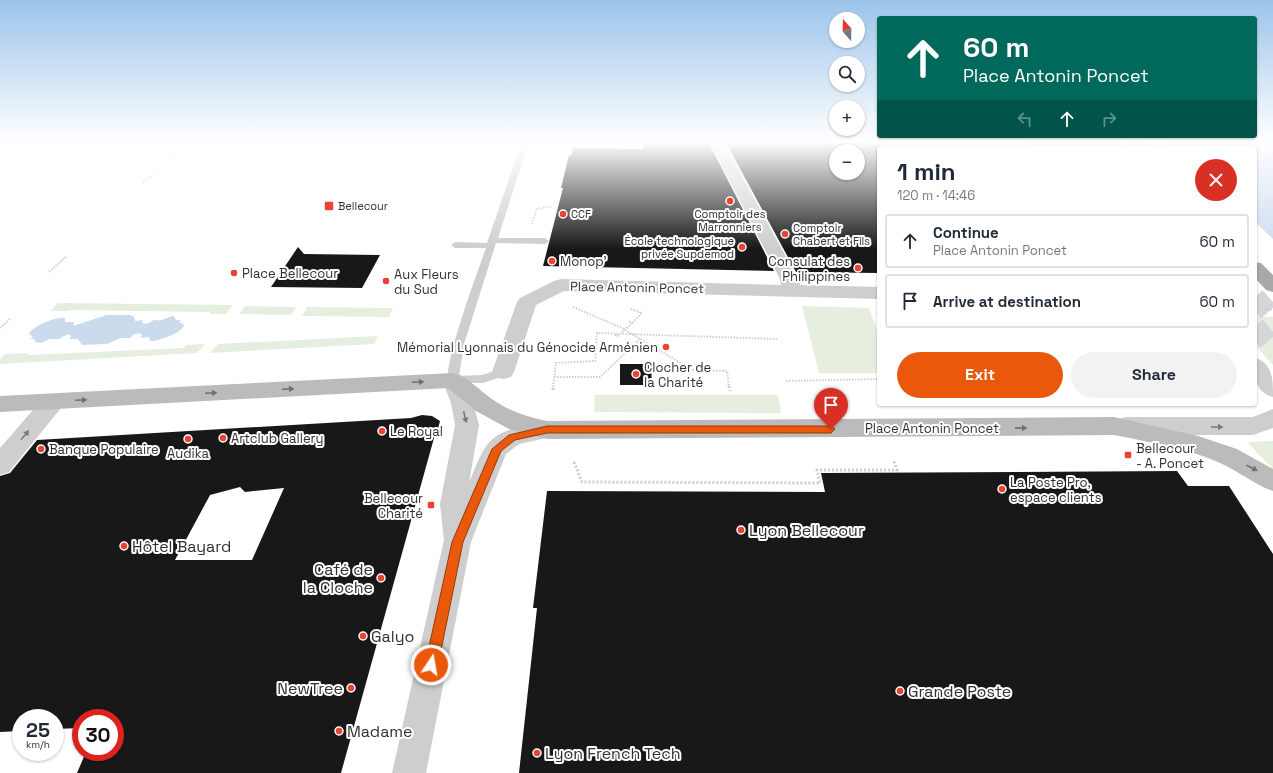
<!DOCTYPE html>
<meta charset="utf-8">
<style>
:root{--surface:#fff;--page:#f2f2f3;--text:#1f2937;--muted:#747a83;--line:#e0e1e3;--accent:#ea580c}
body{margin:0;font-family:"Space Grotesk",sans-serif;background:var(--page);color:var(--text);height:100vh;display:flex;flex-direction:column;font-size:15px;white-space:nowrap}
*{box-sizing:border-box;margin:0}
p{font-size:13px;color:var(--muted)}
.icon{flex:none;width:22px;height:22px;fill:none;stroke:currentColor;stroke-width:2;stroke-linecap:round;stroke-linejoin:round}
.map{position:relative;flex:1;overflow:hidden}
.drawer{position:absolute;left:877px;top:146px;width:380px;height:260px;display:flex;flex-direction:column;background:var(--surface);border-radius:4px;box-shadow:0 1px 3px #0004}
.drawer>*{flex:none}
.guide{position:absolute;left:877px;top:16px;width:380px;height:122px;border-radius:4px;box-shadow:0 1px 3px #0004;background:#00695c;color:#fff;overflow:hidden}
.needle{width:26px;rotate:340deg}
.tools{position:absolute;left:829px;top:12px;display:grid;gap:8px}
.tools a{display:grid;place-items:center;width:36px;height:36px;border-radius:50%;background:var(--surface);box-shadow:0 1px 3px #0004;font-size:20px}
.speed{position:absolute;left:12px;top:709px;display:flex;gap:8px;font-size:20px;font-weight:700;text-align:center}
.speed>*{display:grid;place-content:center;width:52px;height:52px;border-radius:50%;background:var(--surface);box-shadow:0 1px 3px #0004;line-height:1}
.speed small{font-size:10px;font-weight:400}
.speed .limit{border:6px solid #d22;background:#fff;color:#111}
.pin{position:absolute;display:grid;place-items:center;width:34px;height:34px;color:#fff;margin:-41px -17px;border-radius:50% 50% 50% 0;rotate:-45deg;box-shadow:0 0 4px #0007}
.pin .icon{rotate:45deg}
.me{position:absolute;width:44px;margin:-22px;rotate:12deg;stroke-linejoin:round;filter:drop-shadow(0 0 3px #0008)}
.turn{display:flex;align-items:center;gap:14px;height:84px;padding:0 20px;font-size:18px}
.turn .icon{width:52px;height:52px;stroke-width:2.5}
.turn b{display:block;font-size:28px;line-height:34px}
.lanes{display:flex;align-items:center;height:38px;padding:0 20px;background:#0003;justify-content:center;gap:20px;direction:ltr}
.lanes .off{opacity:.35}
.round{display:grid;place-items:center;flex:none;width:42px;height:42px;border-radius:21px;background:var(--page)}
.overview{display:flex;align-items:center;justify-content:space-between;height:68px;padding:0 20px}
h1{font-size:24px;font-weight:700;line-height:30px}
.cta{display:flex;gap:8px;margin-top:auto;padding:8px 20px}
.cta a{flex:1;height:46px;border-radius:24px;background:var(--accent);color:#fff;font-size:16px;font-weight:700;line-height:46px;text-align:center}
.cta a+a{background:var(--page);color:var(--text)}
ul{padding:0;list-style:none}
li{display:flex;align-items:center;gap:12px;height:54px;margin:0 8px 6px;padding:0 12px;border:2px solid var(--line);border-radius:4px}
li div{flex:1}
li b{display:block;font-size:15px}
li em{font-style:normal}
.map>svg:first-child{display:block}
.green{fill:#e5eedf}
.water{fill:#cbdbee}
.building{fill:#181818;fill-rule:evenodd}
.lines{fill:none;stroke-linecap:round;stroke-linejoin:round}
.primary-tunnel{stroke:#d6d6d6;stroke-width:20;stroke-dasharray:20 10;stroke-linecap:butt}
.path-far1{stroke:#cecece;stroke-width:2;stroke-dasharray:1.5 1.5;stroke-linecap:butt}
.path{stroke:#cecece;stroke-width:3;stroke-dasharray:2 2;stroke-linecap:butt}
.lane{fill:#cecece;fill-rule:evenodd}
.street{fill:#cecece;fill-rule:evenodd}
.secondary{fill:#bbb;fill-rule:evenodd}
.primary{fill:#a9a9a9;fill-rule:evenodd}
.oneway{fill:#6f6f6f}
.oneway2{fill:#787878}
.route{fill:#ea580c;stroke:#983908}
.poi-dot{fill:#ea4331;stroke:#fff;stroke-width:1.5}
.labels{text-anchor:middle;stroke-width:4;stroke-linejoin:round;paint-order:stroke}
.far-poi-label{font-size:11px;fill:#313131;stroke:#fff;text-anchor:start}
.poi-label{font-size:13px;fill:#313131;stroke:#fff;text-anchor:start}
.street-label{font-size:13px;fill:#313131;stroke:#fff}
.near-poi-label{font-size:16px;fill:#313131;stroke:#fff;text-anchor:start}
</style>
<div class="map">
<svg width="1273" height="773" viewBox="0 0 1273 773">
<rect width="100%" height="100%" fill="#fff"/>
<path class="green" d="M58 303 233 305 226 314H210V312L70 310 69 311H50Z
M245 306 296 307 291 315 239 314Z
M802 306 869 308 879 336V373H819Z
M307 307 393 308 389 317 302 316Z
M1255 317H1273V365L1255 345Z
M378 336 374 344 210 353 218 344Z
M205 344 197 353 0 364V359L5 354 28 353 27 355 184 348 186 345Z
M595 395H778L781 413 594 412Z
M1273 441V469L1247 442Z"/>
<path class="water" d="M1167 141H1273V239L1255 222V148H1175Z
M107 315H130L134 317 135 321 143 320 142 323C148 325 149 322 154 320 157 320 159 321 161 320 166 319 169 316 174 316L176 320H181L179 322 183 324 184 326C181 333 157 342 150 341L149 337 140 338 142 335 139 333 133 335 130 338H121L107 344 82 345 78 339H70L71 336 68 334 59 339H50L41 343 35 342V339H30L33 337 29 334C32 326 57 316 65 318V322H74L73 325H76Z"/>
<path class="building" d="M643 141H708L774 271 543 266 563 188H561L569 155H571L573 148 643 149Z
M725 141H879V273L796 272ZM836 151H858V173H836Z
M298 247 304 254 380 255 362 288 271 287Z
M620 364H651L652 385H620Z
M422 415 432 416 440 421 436 437 434 438 341 773H77L86 752H115V718H81V728L55 729V718H21V731L0 732V476L10 473 37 440 411 418ZM240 487 245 492 284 488 252 560H175L210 495Z
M1177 471 1188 486H1229L1273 554V773H519L537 608H533L547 491 825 492 821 473Z"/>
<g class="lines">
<path class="primary-tunnel" d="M1255 297 1273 317
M1255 326 1273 347"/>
<path class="path-far1" d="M169 160 179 150
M143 183 153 174
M532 224 537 208 543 209 544 207H551
M49 272 67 256
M573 307 622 328 692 370 727 371 729 387
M631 309 642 313 632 323
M1255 309 1273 310
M0 328 10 319
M615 335 618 336 632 323 629 321
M554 377H600L640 339
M786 381 879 379
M553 387 556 363 595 361 597 333 777 339"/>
<path class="path" d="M729 386 730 391
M553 390V386
M574 462 582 482 820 483 817 470H897L894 461"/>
<path class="lane" d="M522 141H529L498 238H545L549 241 545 244 496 243 464 344 459 376 482 375 503 368 507 369 508 372 507 375 483 383H449C441 369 479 268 486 248H455L451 245 455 242 487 243Z"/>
<path class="street" d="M709 141H723L798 279 800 285 879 287V299L564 291 536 305 514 372 511 377 503 379 495 377 492 372 517 302 520 298 554 281 561 279 781 285 780 279Z
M1027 141H1074L1076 143 1074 146 1069 147 1034 145 1029 144Z
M1255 358C1273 363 1273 380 1273 397 1253 391 1255 375 1255 358Z
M453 373 461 375 473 403 479 425 469 483C484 448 485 434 525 426 536 423 545 421 555 424L559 430 555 436 519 444 506 454 471 542 426 773H392L444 540 440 504 455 425 451 403 442 380 445 375Z
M53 394 61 396 64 402 61 408 9 472 0 475V448L45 396Z
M1273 409V428L1253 435H1125L1117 432 1113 426 1117 420 1125 417H1253Z"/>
<path class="secondary" d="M453 373C468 377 479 390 492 399 509 411 527 417 547 421L1114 417 1198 436 1237 449 1273 469V491C1253 484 1237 470 1218 462 1185 448 1149 442 1114 435L547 439 509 429 476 411 448 388 0 412V396Z"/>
<path class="primary" d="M1082 141H1097L1103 148H1088Z
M1102 141H1117L1123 148H1108Z
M1127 141H1142L1148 148H1133Z
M1255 262 1261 263 1273 275V292L1266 290 1255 278Z"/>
</g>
<defs><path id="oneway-solid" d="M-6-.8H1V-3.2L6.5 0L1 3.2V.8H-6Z"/></defs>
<g class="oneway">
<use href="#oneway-solid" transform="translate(418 382) rotate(-3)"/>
<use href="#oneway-solid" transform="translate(288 389) rotate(-3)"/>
<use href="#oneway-solid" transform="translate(211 393) rotate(-3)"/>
<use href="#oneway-solid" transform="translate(81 400) rotate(-3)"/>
<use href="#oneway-solid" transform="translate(1021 428) rotate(-1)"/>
<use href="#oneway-solid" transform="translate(1252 468) rotate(27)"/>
</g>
<g class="oneway2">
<use href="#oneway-solid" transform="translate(465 417) rotate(77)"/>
<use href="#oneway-solid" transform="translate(1217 427)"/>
<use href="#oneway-solid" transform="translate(25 435) rotate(-49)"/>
</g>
<linearGradient id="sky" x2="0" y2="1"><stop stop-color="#9cc4ea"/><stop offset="0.57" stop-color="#fff"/><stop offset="1" stop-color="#fff" stop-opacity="0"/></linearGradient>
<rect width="1273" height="249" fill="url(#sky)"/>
<path class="route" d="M547 426H831L835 429 831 433H547L515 440 501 451 463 542 438 665 436 670 431 672 427 670 425 665 452 542 492 449 509 435Z"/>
<g class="poi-dot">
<circle cx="730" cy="201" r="4"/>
<rect x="324" y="201" width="10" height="10" rx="2"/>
<circle cx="563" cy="214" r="4"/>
<circle cx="785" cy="234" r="4"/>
<circle cx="742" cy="247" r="4"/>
<circle cx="552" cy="261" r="4"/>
<circle cx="858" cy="268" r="4"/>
<circle cx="234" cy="273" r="4"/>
<circle cx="386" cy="281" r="4"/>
<circle cx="666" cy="347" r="4"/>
<circle cx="636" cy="374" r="4"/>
<circle cx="382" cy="431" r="4"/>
<circle cx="223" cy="438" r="4"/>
<circle cx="188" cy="439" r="4"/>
<circle cx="41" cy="449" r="4"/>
<rect x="1124" y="451" width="8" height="8" rx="2"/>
<circle cx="1002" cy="489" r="4"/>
<rect x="427" y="501" width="8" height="8" rx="2"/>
<circle cx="741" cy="530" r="4"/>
<circle cx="124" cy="546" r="4"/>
<circle cx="381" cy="578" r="4"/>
<circle cx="363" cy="636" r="4"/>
<circle cx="351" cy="688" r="4"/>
<circle cx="900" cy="691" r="4"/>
<circle cx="339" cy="731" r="4"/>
<circle cx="537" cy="753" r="4"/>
</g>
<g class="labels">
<g class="far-poi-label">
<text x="338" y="210">Bellecour</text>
<text x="571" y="218">CCF</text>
<text x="730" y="218" text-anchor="middle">Comptoir des<tspan x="730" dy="13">Marronniers</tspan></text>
<text x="793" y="232">Comptoir<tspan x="793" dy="13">Chabert et Fils</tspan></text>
<text x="734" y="245" text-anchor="end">École technologique<tspan x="734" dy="13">privée Supdemod</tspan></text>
</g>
<g class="poi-label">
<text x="560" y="266">Monop'</text>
<text x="850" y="266" text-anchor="end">Consulat des<tspan x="850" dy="15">Philippines</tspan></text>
<text x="242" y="278">Place Bellecour</text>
<text x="394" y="279">Aux Fleurs<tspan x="394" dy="15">du Sud</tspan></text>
<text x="658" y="352" text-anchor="end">Mémorial Lyonnais du Génocide Arménien</text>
<text x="644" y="372">Clocher de<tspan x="644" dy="15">la Charité</tspan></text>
<text x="390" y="436">Le Royal</text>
<text x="231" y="443">Artclub Gallery</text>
<text x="1136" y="453">Bellecour<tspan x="1136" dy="15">- A. Poncet</tspan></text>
<text x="49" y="454">Banque Populaire</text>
<text x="188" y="458" text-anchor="middle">Audika</text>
<text x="1010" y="487">La Poste Pro,<tspan x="1010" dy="15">espace clients</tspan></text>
<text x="423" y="503" text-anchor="end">Bellecour<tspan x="423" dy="15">Charité</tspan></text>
</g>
<g class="street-label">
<text transform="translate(637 287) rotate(1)" y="5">Place Antonin Poncet</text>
<text x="932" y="433">Place Antonin Poncet</text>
</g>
<g class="near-poi-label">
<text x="749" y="536">Lyon Bellecour</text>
<text x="132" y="552">Hôtel Bayard</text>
<text x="373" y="575" text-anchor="end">Café de<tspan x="373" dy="18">la Cloche</tspan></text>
<text x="371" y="642">Galyo</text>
<text x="343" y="694" text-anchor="end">NewTree</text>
<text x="908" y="697">Grande Poste</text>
<text x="347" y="737">Madame</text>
<text x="545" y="759">Lyon French Tech</text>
</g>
</g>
</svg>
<div class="tools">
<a><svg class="needle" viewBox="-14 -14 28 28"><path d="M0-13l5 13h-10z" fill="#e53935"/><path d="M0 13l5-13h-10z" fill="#747a83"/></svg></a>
<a><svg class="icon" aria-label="search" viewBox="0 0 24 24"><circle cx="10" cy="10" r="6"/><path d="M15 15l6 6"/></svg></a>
<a>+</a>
<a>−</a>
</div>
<div class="speed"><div>25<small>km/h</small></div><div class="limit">30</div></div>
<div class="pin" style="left:831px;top:429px;background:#d93025"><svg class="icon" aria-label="arrive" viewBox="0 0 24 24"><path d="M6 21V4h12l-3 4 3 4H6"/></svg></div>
<svg class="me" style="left:431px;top:665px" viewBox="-20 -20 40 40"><circle r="17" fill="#ea580c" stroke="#fff" stroke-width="3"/><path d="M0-11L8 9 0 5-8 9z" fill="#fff"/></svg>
<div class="guide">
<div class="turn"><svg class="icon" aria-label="ahead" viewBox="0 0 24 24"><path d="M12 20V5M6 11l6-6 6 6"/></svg><div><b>60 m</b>Place Antonin Poncet</div></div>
<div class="lanes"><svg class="icon off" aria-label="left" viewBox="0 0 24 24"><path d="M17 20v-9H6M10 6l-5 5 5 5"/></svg><svg class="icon" aria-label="ahead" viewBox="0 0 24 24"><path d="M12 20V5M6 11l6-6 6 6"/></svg><svg class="icon off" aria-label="right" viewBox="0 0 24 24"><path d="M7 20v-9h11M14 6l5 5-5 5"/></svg></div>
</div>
<section class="drawer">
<div class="overview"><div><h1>1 min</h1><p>120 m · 14:46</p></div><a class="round" style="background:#d93025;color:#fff"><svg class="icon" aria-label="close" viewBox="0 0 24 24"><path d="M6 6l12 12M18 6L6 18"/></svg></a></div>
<ul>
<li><svg class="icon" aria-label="ahead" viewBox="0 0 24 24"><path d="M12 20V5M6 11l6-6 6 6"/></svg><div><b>Continue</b><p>Place Antonin Poncet</p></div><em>60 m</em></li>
<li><svg class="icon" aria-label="arrive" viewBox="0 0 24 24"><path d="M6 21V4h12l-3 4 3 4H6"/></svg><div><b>Arrive at destination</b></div><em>60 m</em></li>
</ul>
<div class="cta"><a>Exit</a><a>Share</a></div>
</section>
</div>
